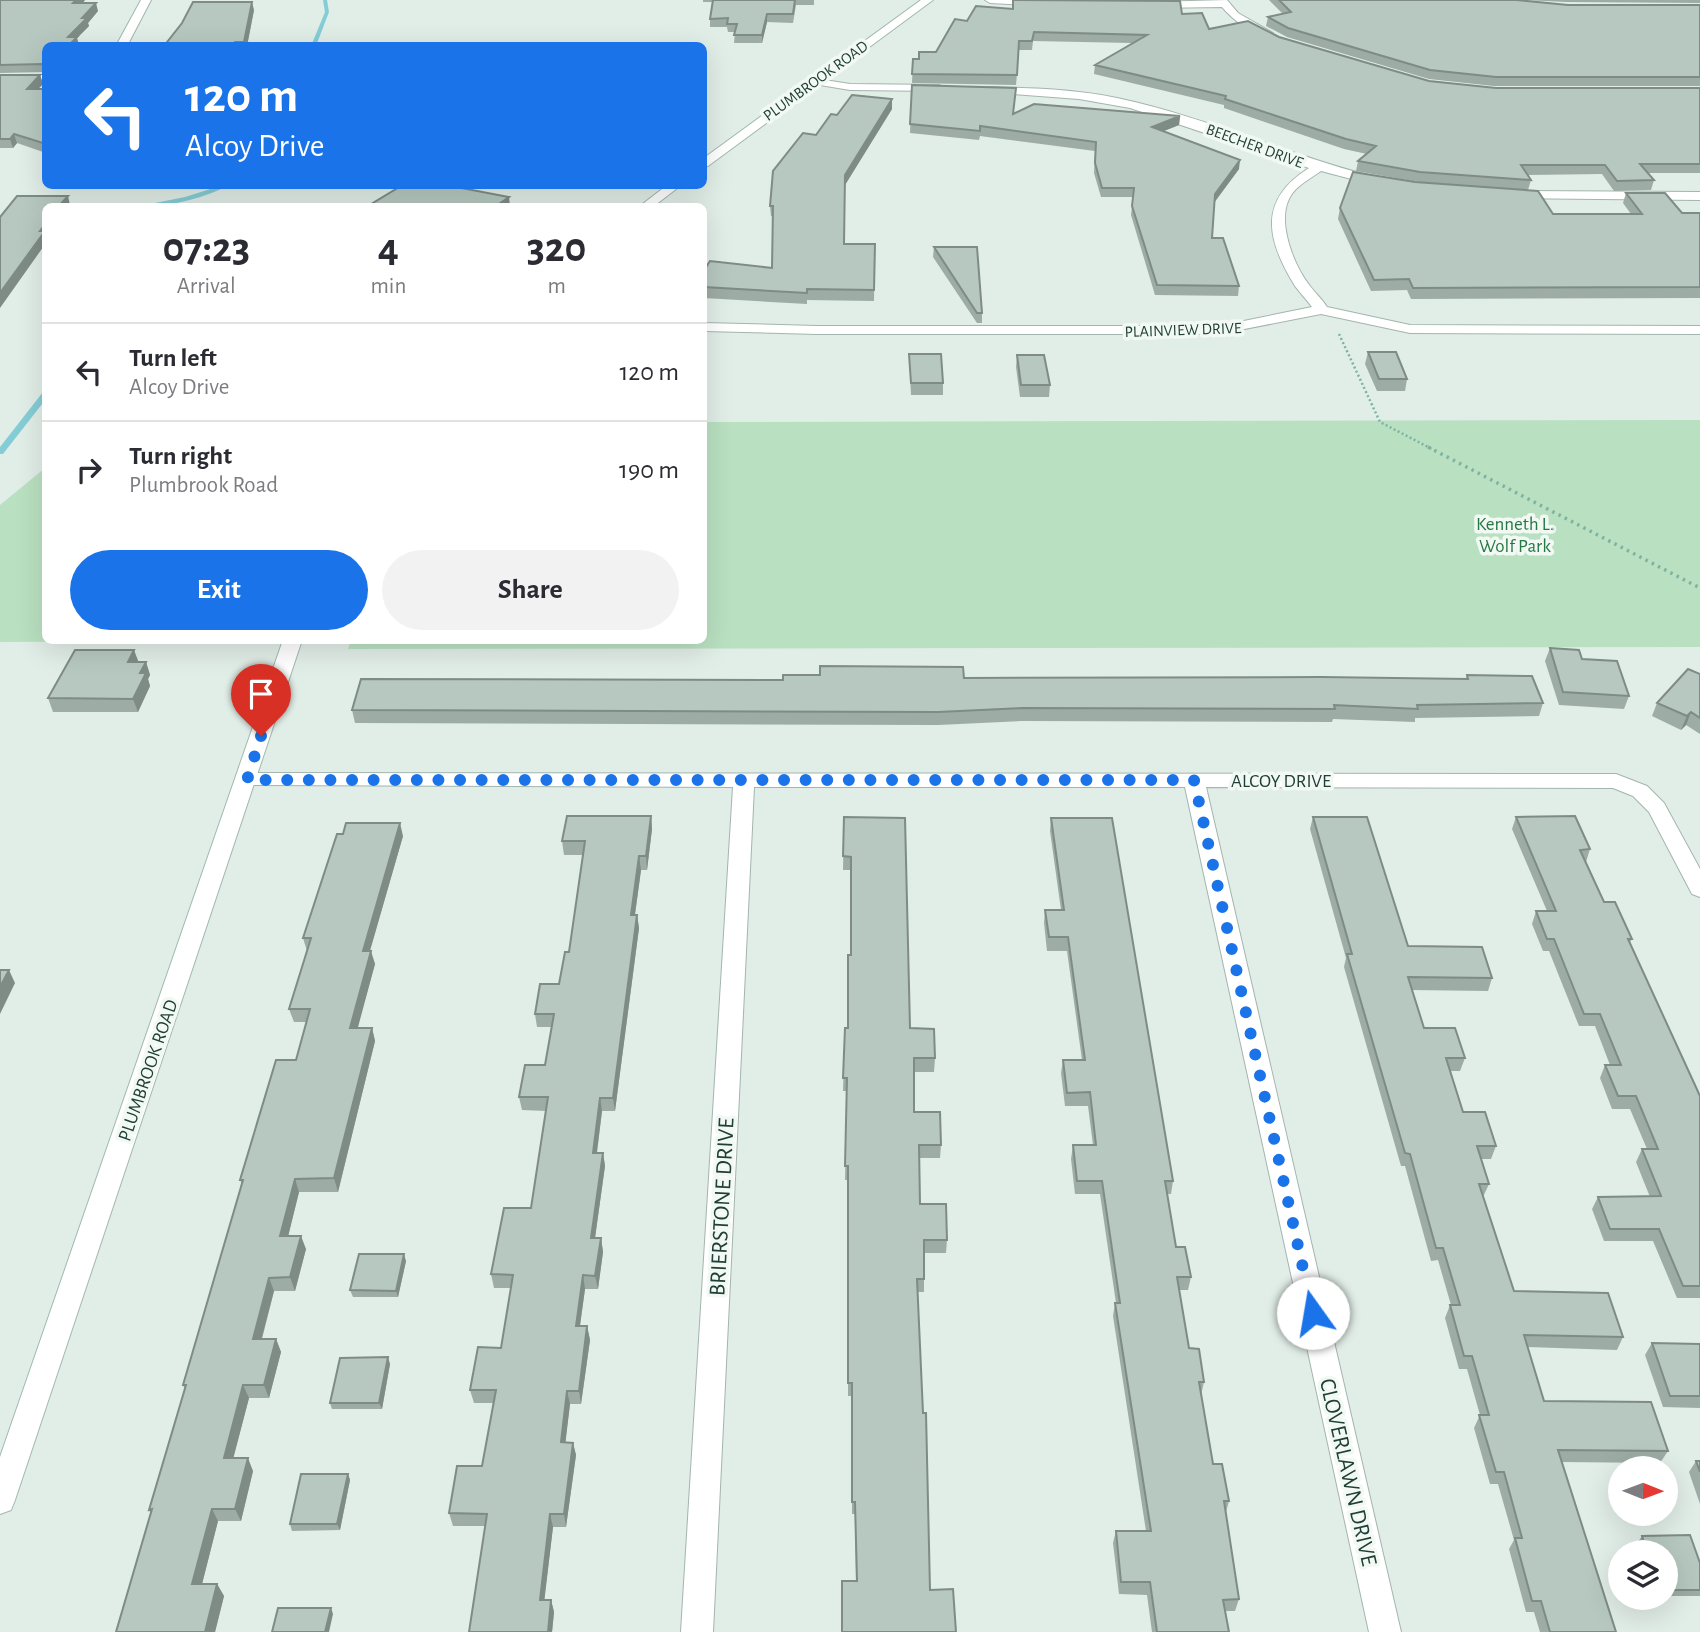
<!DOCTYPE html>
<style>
:root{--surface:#fff;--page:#f2f2f3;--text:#2b2b33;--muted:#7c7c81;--line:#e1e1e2;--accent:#1a73e8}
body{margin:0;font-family:"Alegreya Sans",sans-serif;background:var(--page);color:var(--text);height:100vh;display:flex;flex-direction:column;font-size:26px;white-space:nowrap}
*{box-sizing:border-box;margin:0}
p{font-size:23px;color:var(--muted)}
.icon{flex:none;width:38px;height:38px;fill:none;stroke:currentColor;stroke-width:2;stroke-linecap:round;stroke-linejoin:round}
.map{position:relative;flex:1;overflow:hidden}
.sheet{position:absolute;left:42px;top:203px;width:665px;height:441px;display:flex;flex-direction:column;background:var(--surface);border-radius:10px;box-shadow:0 7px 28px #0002}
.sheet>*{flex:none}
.banner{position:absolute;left:42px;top:42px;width:665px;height:147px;border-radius:10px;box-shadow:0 7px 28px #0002;background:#1a73e8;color:#fff;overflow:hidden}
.needle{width:46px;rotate:91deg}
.controls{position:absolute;left:1608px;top:1456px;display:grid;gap:14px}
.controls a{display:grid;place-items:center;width:70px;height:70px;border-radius:50%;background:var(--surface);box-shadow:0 7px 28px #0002;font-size:35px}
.pin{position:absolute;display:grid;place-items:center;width:60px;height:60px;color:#fff;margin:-72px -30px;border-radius:50% 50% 50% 0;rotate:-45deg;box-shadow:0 0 7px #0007}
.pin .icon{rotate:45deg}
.me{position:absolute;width:77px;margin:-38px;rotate:347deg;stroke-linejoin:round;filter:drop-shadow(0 0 5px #0008)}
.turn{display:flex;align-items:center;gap:24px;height:147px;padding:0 28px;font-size:32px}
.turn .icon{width:91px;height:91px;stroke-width:2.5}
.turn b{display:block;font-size:49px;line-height:60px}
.eta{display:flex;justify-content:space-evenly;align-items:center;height:119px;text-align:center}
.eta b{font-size:42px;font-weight:700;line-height:49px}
.primary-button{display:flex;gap:14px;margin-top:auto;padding:14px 28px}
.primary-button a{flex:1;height:80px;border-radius:42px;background:var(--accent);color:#fff;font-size:28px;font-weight:700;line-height:80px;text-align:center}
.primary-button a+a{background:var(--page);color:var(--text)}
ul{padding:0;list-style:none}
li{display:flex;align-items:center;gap:21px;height:98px;padding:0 28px;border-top:2px solid var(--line)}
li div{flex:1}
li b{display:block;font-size:26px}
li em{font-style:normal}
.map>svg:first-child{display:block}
.green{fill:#b9e0c1}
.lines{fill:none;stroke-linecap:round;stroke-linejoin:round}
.stream{fill:#85cdd6;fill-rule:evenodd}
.street-casing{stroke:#a3b5ae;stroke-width:2}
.secondary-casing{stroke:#9fbaaf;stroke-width:2}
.path-far1{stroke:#7fb3a0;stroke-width:2.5;stroke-dasharray:2 2.5;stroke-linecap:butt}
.path{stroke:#7fb3a0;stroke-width:3.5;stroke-dasharray:2.5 4.5;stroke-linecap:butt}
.street{fill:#fff;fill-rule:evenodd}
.secondary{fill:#fff;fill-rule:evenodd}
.wall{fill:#9daca5}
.shaded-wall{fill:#7f8c86}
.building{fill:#b6c8c0;stroke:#7f8c86;stroke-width:2}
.route{stroke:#1a73e8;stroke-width:12;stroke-dasharray:0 21.6}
.labels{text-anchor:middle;stroke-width:7;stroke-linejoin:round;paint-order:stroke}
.far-street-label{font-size:16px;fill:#203f36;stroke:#f2f9f5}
.park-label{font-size:19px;fill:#277943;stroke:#f2f9f5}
.street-label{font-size:19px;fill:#203f36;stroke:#f2f9f5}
.near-street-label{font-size:23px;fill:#203f36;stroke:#f2f9f5}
</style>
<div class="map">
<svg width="1700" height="1632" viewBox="0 0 1700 1632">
<rect width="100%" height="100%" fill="#e1ede7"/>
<path class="green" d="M1700 420V647L348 649 351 640H704V422Z
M45 468 46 640 238 641 0 642V505Z"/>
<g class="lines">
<path class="stream" d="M323 0H327L329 12 316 46H311L325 12Z
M220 186H227C205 198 165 208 140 206L185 197Z
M43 392H46V399L3 454H0V447Z"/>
<g class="street-casing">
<path id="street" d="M141 0H151L127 46H116Z
M985 0H1043L1047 3 1042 6 990 3Z
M1227 0 1238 13 1273 33V37C1256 38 1232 19 1222 7L1154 8 1149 5 1154 2Z
M0 75H46V81H0Z
M812 78 850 84 939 85 945 88 939 91 850 90 808 83V79Z
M989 87C1032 88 1075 89 1117 98 1207 117 1292 157 1383 179V185L1378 186 1321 171C1310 179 1295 186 1289 199 1277 223 1294 266 1310 286 1315 293 1322 299 1327 307L1410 325 1700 326V334L1410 333 1321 314 1219 334H817L704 331V323L817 326H1219L1312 307C1307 300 1300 293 1295 286 1266 239 1258 200 1309 168L1130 108 1079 99 985 92V88Z
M1514 191 1700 192V200L1509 198 1508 195Z
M247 773 1616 774 1647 786 1664 803 1700 869V897L1692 894 1649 812 1633 796 1613 788 1206 787 1401 1632H1369L1185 787H754L713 1632H681L733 787 240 785 237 780 240 775Z"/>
</g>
<g class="secondary-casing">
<path id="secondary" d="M921 0H933L708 166 704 167V158Z
M666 186H680L654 206H640Z
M283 640H302L15 1500 11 1510 0 1514V1457Z"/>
</g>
<path class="path-far1" d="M1339 334 1380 422 1432 449"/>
<path class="path" d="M1428 447 1700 588"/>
<use href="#street" class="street"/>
<use href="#secondary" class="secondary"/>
</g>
<path class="wall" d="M0 0H85L83 3 98 11 88 23 89 26 77 38 78 46H46V72L0 73Z
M703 0H814V5H796L793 23 767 22 762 43H734L735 32H728L727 27H710V19L713 2H703Z
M1013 0 1182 14 1209 29 1279 37 1429 81 1496 88H1700V173H1648L1654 180 1651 190 1614 191 1602 174 1527 175 1531 180 1528 190 1418 182 1356 171 1358 161 1367 154 1344 149 1224 108V105L1094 74 1095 65 1132 43 1033 41 1032 50H1019L1016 85 912 83 913 59H919L936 52 967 21 1012 9Z
M1269 0H1517L1568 5H1700V86H1494L1429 79 1287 37 1266 26 1268 17 1283 14Z
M1525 0H1700V3L1566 2Z
M254 10 247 46H164Z
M0 75H40L43 84 38 89H46V153L17 143 13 148H0Z
M912 85 1014 114 1180 116 1179 125 1164 131 1239 169 1214 203 1212 238 1239 286 1238 296 1155 295 1131 215 1133 197H1101L1094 173 1095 151 980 136 979 140 910 133Z
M892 99V109L845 185 844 244H875L874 301 807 300V304L704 298V270L772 268 773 216H771L770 206 816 135 837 115Z
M1626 193 1682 213H1700V298L1411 299 1407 290 1371 291 1338 219 1340 208 1553 214H1631L1623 203Z
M934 247 982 313V323H977L933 257Z
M1368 352 1407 379 1405 391H1377L1365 364Z
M909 354 943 383V395H911Z
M1017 355 1050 385 1049 397H1020L1016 367Z
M1550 648 1582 659 1629 696 1624 709 1559 705 1545 661Z
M138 662H146L150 675 148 679 150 686 138 712H53L48 698Z
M1700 674V734L1686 725 1681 730 1652 716 1657 703Z
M1467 675 1543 703 1539 716 1415 718V722L1333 719 1332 722 1022 721 938 725 355 723 352 710 783 680 964 678 1466 679Z
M567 816H651L652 829 647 870H641L635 915H637L639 928 615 1111H602L597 1153H603L605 1166 595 1238H601L603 1252 598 1289H585L580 1326H587L590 1340 581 1404H570L565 1443H573L576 1455 566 1527H553L544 1600H551L554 1612 552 1632H469L485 1526H453L449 1513 457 1466H482L493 1403H474L470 1390 478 1347 501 1348 511 1288H494L491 1274 504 1208H531L546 1111 522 1110 519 1097 525 1065H545L552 1027H537L535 1014 540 984H559L565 952H569L583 855H564L562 841Z
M844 817 910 1028 935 1058 934 1072H914V1112L941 1145 940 1158H919L920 1204 947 1240 946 1253H924V1292H918L930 1590 956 1632 856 1581 855 1514H852V1396H848V1180H845L847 1091H843L845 1028H848L851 955V870H843Z
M1313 817 1408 946 1492 978 1488 991 1412 990 1424 1028 1465 1058 1460 1071H1450L1463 1112 1496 1146 1491 1159H1481L1489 1184 1483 1197 1514 1291 1623 1337 1617 1350 1528 1347 1544 1401 1668 1451 1660 1463 1562 1462 1616 1632H1540L1534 1612H1526L1509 1549 1514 1540 1498 1484H1490L1474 1428 1480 1415 1467 1369H1459L1445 1318 1450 1305H1451L1438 1260 1431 1261 1405 1166H1401L1344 967 1346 958 1310 829Z
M1516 817 1590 849 1586 862 1604 902 1632 939 1630 942 1700 1096V1298H1677L1653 1241H1604L1592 1209 1598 1197H1650L1636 1162 1642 1149H1647L1630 1109H1612L1600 1078 1605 1065H1610L1595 1026H1579L1549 951H1543L1532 924 1536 911H1547L1512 829Z
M1051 818 1173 1181 1171 1194H1167L1176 1247 1191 1277 1188 1290H1179L1189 1348 1204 1382 1201 1395 1213 1464 1229 1501 1226 1512 1239 1599 1235 1611H1225L1229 1632H1152L1147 1595 1119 1594 1113 1543 1116 1531H1146L1113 1316 1115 1303H1116L1100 1194H1075L1071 1159 1073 1145H1093L1088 1106H1065L1061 1073 1063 1060H1082L1067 951H1047L1044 923 1045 910H1061L1050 831Z
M403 836 370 951 375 964 357 1028H372L375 1041 338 1192H299L288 1236 306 1249 295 1291H274L262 1339H276L281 1352 269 1398H249L233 1458 253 1471 241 1521H218L202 1584H217L224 1596 215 1632 149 1510 185 1390 183 1385 242 1184 240 1180 296 1060 306 1022H294L289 1009 307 951 303 938Z
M406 1261 398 1297H353L350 1290Z
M1652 1343 1700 1344V1408L1663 1407 1645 1355Z
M390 1364 382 1409H332L330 1403Z
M1696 1461H1700V1504L1689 1472Z
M348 1474 350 1480 340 1530 292 1531 290 1524Z
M1642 1536 1700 1563V1596H1666V1552H1642L1638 1542Z"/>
<path class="shaded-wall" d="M76 0H85L75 11 73 3Z
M252 2 254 10 247 46H245L244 42Z
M96 3 98 11 88 23 89 26 77 38 79 45 68 46V37L82 18Z
M767 14V22L762 43V35Z
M40 75 43 84 29 98 27 89Z
M892 99V109L845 185V175Z
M1180 116 1179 125 1151 136 1152 127Z
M14 134 17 143 13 148 10 139Z
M1240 160 1239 169 1213 204 1215 194Z
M68 196 70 205V206H59Z
M509 197 510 206H496Z
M46 223V243L0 308V293L40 231Z
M134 650 139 663 128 662Z
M146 662 150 675 148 679 150 686 138 712 133 699 140 673Z
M1691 712 1686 725 1681 730 1687 716Z
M651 816 652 829 647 870 646 856Z
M400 823 403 836 366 964 363 951Z
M639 856 641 870 633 928 631 915Z
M637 915 639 928 615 1111 613 1098Z
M371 951 375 964 354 1042 350 1028Z
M9 970 15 983 0 1014V987Z
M372 1028 375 1041 338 1192 334 1178Z
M600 1098 602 1111 595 1166 593 1153Z
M603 1153 605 1166 593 1252 591 1238Z
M295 1179 299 1192 285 1249 280 1236Z
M301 1236 306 1249 295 1291 290 1277Z
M601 1238 603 1252 598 1289 595 1276Z
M404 1254 406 1261 398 1297 396 1291Z
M583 1275 585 1289 578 1339 576 1326Z
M269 1278 274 1291 258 1352 253 1339Z
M587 1326 590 1340 581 1404 579 1391Z
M276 1339 281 1352 269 1398 264 1385Z
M388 1357 390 1364 382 1409 379 1403Z
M243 1385 249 1398 230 1471 224 1458Z
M567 1391 570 1404 564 1455 561 1442Z
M573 1443 576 1455 566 1527 564 1514Z
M248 1458 253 1471 241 1521 235 1509Z
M348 1474 350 1480 340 1530 337 1524Z
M212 1509 218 1521 199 1596 192 1584Z
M550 1514 553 1527 543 1612 540 1600Z
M217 1584 224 1596 215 1632H205Z
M551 1600 554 1612 552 1632H548Z
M331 1608 333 1614 329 1632H325Z"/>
<path class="building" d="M0 0H76L73 3H96L82 18H87L68 37H77L68 46H46V67L43 64 0 65Z
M713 0H795L793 14H767L762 35H734L737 24H727L728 18 710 19Z
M1013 0 1180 1 1182 14 1202 13 1209 29 1248 21 1279 37 1429 81 1496 88H1700V164H1640L1654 180 1617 181 1605 165H1521L1531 180 1420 172 1358 161 1376 146 1346 139 1225 99 1226 96 1095 65 1147 35 1034 32 1032 41H1019L1017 75 912 74 913 59H919V52H936L955 19 967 21 976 6 1013 9Z
M1279 0H1517L1568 5H1700V77H1496L1430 70 1288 28 1268 17 1291 12Z
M193 2H252L244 42H235L233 46H164L182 23Z
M0 75H40L27 89H46V144L14 134 10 139H0Z
M912 85 1016 88 1013 114 1034 104 1180 116 1152 127 1240 160 1215 194 1212 238H1223L1239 286 1157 285 1132 206 1134 188H1102L1095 163 1096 142 980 126V131L910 124Z
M852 95 892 99 845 175 844 244H875L874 290 807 289V293L704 287V270L710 261 772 268 773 206H770L773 171 803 133 816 135 831 114 837 115Z
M1353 172 1415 182 1538 191 1553 214H1642L1626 193H1665L1682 213H1700V287L1413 288 1409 279 1374 280 1340 208Z
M401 186H451L509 197 496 206H368Z
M17 196H68L59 206H46V223L40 231H45L0 293V217Z
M934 247H977L982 313H977Z
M1368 352H1396L1407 379H1379Z
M909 354H941L943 383H911Z
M1017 355H1044L1050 385H1021Z
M1550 648 1579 650 1582 659 1617 661 1629 696 1563 692Z
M75 650H134L128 662H146L140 673H146L133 699 48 698Z
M820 666 963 667 964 678 1321 677 1468 679 1467 675 1532 676 1543 703 1417 705 1418 709 1334 705 1335 709 1023 708 938 712 352 710 361 679 783 680V675H820Z
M1688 669 1700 674V718L1691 712 1687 716 1657 703Z
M567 816H651L646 856H639L631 915H637L613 1098H600L593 1153H603L591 1238H601L595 1276 583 1275 576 1326H587L579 1391H567L561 1442 573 1443 564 1514H550L540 1600H551L548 1632H469L487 1514 449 1513 457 1466H482L496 1390H470L478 1347 501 1348 513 1275 491 1274 504 1208H531L548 1097H519L525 1065H545L554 1014H535L540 984H559L565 952H569L585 841H562Z
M1575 816 1590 849 1580 850 1604 902H1615L1632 939H1628L1700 1096V1286H1683L1659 1229H1610L1598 1197 1661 1196 1642 1149H1658L1636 1096H1618L1605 1065H1621L1600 1014H1584L1554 939H1547L1536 911H1556L1516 817Z
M844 817 905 818 910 1028 934 1029 935 1058H914V1112H940L941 1145H919L920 1204H946L947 1240H924V1279H917L923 1413H926L930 1590 953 1589 956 1632H842V1581H857L855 1502H852V1383H848V1166H845L847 1078H843L845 1028H848V955H851V857L843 856Z
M1313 817H1367L1408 946 1482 947 1492 978 1408 977 1424 1028H1455L1465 1058H1446L1463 1112H1485L1496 1146H1477L1489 1184H1479L1514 1291 1608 1293 1623 1337 1524 1335 1544 1401 1651 1402 1668 1451 1558 1450 1616 1632H1550L1541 1601H1532L1515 1538H1522L1504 1472H1496L1479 1415H1489L1472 1356H1464L1450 1305H1460L1443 1248H1436L1410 1154 1405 1153 1347 954H1352Z
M1051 818H1112L1173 1181H1165L1176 1247H1185L1191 1277H1177L1189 1348 1199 1349 1204 1382H1199L1213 1464H1222L1229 1501H1224L1239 1599 1223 1600 1229 1632H1157L1150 1582H1121L1116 1531H1151L1115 1303H1120L1102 1181H1077L1073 1145H1096L1090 1092 1067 1093 1063 1060H1085L1068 937H1049L1045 910H1064Z
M346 823H400L363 951H371L350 1028H372L334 1178 295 1179 280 1236H301L290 1277 269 1278 253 1339H276L264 1385H243L224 1458H248L235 1509H212L192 1584H217L205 1632H116L152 1509 149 1510 186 1385H183L243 1180H240L276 1060H296L310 1009H289L311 938H303L337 834H343Z
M0 970H9L0 987Z
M359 1254H404L396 1291 350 1290Z
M1652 1343 1700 1344V1396H1670Z
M388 1357 379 1403H330L340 1358Z
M1696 1461H1700V1472Z
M301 1474H348L337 1524H290Z
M1690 1535 1700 1563V1590H1666V1552H1647L1642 1536Z
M278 1608H331L325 1632H272Z"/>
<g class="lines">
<path class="route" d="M261 736 247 780H1194L1313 1313"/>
</g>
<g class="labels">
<g class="far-street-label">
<text transform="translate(815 80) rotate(-36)" y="6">PLUMBROOK ROAD</text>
<text transform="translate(1255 145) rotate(20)" y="6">BEECHER DRIVE</text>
<text transform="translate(1183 329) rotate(-2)" y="6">PLAINVIEW DRIVE</text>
</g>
<g class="park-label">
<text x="1515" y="530">Kenneth L.<tspan x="1515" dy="22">Wolf Park</tspan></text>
</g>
<g class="street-label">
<text x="1281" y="787">ALCOY DRIVE</text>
<text transform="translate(147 1070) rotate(-71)" y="7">PLUMBROOK ROAD</text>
</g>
<g class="near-street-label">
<text transform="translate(721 1207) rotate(-87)" y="8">BRIERSTONE DRIVE</text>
<text transform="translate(1349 1472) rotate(77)" y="8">CLOVERLAWN DRIVE</text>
</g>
</g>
</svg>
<div class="controls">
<a><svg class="needle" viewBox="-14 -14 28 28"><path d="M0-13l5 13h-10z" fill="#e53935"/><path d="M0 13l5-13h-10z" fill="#7c7c81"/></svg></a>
<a><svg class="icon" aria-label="layers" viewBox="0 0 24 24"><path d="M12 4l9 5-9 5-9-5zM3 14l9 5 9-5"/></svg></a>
</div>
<div class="pin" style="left:261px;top:736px;background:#d93025"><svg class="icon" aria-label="arrive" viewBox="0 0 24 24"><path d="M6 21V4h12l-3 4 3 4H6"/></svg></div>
<svg class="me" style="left:1313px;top:1313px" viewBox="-20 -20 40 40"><circle r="19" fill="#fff"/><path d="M0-13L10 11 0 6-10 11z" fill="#1a73e8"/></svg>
<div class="banner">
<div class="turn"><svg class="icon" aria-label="left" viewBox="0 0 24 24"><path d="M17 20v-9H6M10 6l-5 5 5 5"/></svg><div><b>120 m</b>Alcoy Drive</div></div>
</div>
<section class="sheet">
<div class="eta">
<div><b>07:23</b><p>Arrival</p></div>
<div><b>4</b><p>min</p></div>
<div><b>320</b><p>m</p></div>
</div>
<ul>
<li><svg class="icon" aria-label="left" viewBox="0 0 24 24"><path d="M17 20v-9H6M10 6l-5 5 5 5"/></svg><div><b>Turn left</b><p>Alcoy Drive</p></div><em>120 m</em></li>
<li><svg class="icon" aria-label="right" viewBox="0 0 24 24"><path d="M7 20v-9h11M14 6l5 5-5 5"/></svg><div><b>Turn right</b><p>Plumbrook Road</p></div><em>190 m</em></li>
</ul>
<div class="primary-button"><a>Exit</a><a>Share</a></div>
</section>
</div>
